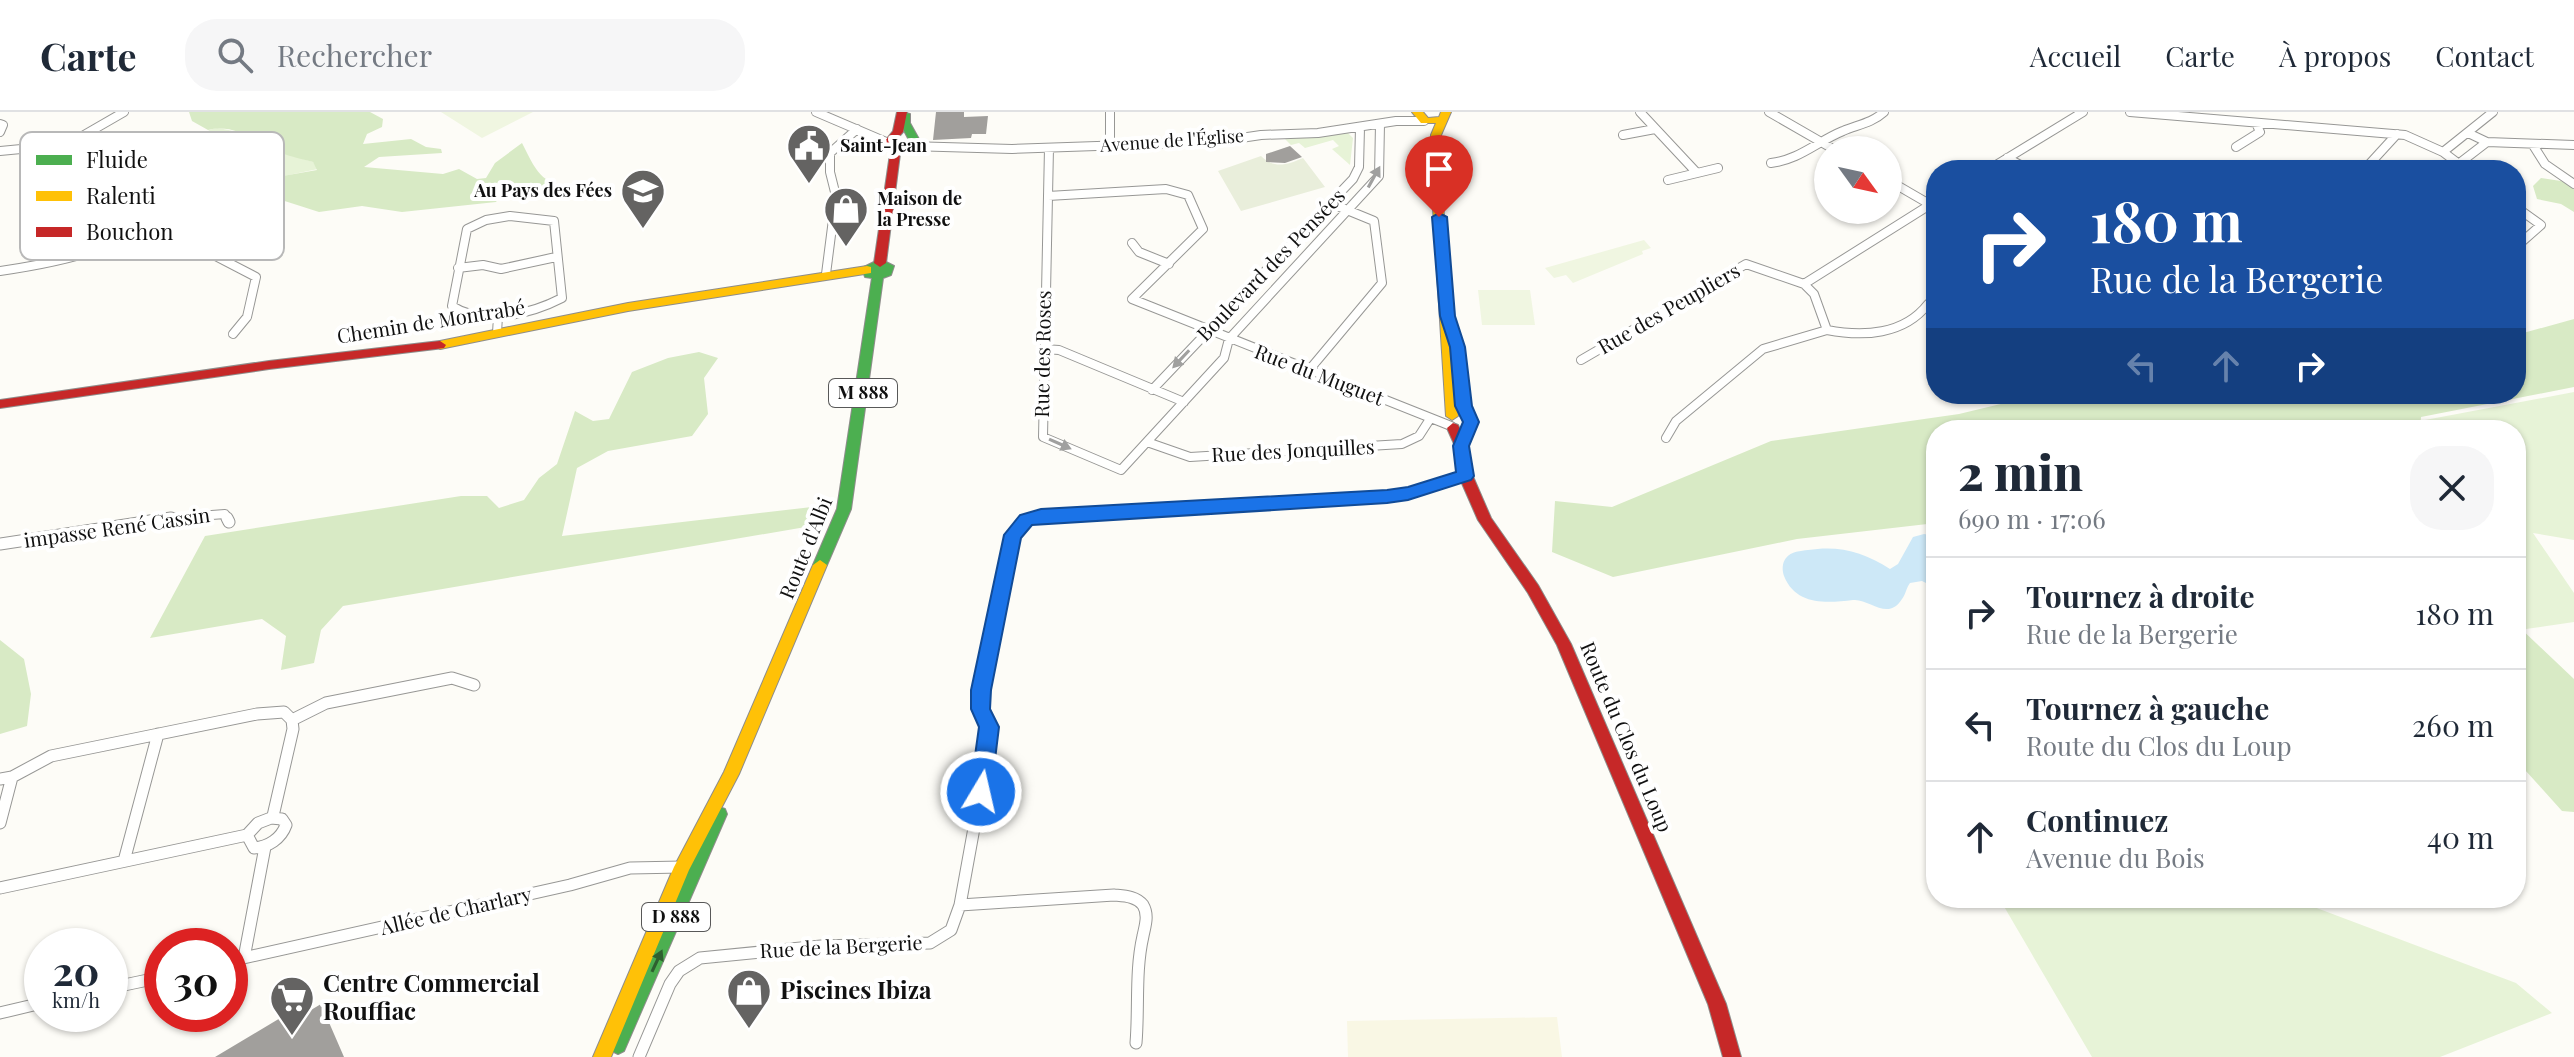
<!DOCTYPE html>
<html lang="fr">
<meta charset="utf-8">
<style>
:root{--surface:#fff;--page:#f6f6f7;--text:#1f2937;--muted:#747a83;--line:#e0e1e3}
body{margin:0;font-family:"Playfair Display",serif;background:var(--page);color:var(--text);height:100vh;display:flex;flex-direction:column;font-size:30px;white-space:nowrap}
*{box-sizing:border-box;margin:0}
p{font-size:26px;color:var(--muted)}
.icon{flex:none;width:44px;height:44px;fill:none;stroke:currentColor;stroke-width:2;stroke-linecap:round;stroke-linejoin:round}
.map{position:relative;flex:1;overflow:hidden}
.sheet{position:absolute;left:1926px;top:308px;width:600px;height:488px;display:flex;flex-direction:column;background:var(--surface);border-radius:32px;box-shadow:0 2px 6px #0004}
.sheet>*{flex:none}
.guide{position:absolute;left:1926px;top:48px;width:600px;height:244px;border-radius:32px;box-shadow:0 2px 6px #0004;background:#1a4fa0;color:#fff;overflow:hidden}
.needle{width:52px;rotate:123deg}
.controls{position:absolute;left:1814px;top:24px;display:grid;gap:16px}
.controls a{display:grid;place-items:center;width:88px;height:88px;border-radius:50%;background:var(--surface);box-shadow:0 2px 6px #0004;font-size:40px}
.speed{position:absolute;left:24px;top:816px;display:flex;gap:16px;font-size:40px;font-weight:700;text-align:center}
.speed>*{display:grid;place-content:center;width:104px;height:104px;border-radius:50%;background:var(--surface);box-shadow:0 2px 6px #0004;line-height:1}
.speed small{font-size:20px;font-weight:400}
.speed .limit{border:12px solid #d22;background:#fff;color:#111}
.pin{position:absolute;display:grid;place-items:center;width:68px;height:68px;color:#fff;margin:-82px -34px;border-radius:50% 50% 50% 0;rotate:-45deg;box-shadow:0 0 8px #0007}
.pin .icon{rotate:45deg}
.me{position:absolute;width:88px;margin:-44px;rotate:9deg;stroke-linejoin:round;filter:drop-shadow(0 0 6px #0008)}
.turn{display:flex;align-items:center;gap:28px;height:168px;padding:0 32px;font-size:36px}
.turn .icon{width:104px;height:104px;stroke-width:2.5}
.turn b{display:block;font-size:56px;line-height:68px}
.lanes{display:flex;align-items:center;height:76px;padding:0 32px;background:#0003;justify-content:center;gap:40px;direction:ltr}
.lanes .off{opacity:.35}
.round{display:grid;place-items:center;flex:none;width:84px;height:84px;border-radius:32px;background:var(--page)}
.headline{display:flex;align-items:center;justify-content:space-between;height:136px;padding:0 32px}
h1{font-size:48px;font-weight:800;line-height:60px}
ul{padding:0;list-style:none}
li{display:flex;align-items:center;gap:24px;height:112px;padding:0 32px;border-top:2px solid var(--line)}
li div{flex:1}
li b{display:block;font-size:30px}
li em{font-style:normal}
header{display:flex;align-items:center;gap:48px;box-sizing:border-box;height:112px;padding:0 40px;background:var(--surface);border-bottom:2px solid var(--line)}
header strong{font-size:38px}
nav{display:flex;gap:44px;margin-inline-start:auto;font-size:28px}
.search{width:560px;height:72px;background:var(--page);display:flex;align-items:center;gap:20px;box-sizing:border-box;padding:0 28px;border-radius:32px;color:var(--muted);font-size:30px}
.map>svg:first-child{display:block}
.farmland{fill:#f9f7e4}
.green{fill:#e7f3d7}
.forest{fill:#d8eac5}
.cemetery{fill:#e9eedb}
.pitch{fill:#f0f6e1}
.water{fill:#cde8f7}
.building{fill:#a19f9c}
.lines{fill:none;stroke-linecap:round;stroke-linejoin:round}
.street-far1-casing{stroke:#979795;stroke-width:10}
.street-casing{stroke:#979795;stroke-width:13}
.fast-casing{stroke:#8e8d8b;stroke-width:2}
.slow-casing{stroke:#8e8d8b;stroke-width:2}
.jam-casing{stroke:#8e8d8b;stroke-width:2}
.street-far1{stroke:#fffffe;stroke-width:8}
.street{stroke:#fffffe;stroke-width:11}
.fast{fill:#4caf50;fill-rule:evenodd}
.slow{fill:#ffc107;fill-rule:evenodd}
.jam{fill:#c62828;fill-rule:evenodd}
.oneway{fill:#a0a09f}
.oneway2{fill:#2e6030}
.route{fill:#1a73e8;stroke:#114b97;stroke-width:2}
.labels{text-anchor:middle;stroke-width:8;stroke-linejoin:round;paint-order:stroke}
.far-street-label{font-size:18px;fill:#111;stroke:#fff}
.far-poi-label{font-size:18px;font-weight:bold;fill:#111;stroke:#fff;text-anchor:start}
.shield{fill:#fff;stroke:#585858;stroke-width:2}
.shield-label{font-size:18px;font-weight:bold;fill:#111}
.street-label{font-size:20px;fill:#111;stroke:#fff}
.near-poi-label{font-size:24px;font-weight:bold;fill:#111;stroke:#fff;text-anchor:start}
.key{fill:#fff;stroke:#b8b8b8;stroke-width:2}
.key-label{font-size:22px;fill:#111}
</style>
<header>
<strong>Carte</strong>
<div class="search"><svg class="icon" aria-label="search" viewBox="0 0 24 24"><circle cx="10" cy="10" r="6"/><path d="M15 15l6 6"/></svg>Rechercher</div>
<nav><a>Accueil</a><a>Carte</a><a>À propos</a><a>Contact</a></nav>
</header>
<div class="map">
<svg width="2574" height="945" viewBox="0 0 2574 945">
<rect width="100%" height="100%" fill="#fdfcf7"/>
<path class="farmland" d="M1557 905 1562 945H1348L1347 909Z"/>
<path class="green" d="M217 16C251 20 280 41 313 50L318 57 284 64 208 18Z
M1348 21 1353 26 1350 53 1332 37 1339 34 1333 28 1305 36 1299 31 1291 33 1284 26Z
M2574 280V428L2533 421 2574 481V510L2526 517 2516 508V318H2425V308Z
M1999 786H2290L2516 871 2552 901 2440 945H2092Z"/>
<path class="forest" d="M189 0H370L383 7 382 15 367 22 363 32 411 27 426 35 441 37 442 41 379 45 364 55 443 62 459 57 477 67 486 66 495 51 522 31C539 65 542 73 581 75L586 81 506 76 496 90 402 100 362 94 319 100 269 84 267 77 254 69 317 58 313 50C303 47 291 45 282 41 258 30 235 11 208 18L192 9Z
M2541 66 2561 69 2574 75V100L2561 92 2537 87 2533 74Z
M2574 207V275L2421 305 2420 318H1936V411L1797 427 1613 465 1552 440 1555 389 1612 395 1771 329 1959 302 2042 282H2516V223Z
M699 240 718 246 704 266 708 302 692 324 608 339 577 356 562 424 829 393 823 412 343 494 321 518 314 551 281 558 286 524 262 507 150 526 205 424 461 384H487L499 396 524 388 539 366 557 352 575 299 593 309 609 307 632 260 668 246Z
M2516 512 2574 567V700L2562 699 2516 648Z
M0 528 24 547 31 582 27 614 0 622Z"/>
<path class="cemetery" d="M1261 44C1274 57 1287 53 1303 46L1325 75 1241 99 1218 59Z"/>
<path class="pitch" d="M441 0H533L482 26Z
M1644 128 1651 136 1642 139 1643 142 1573 171 1566 163 1554 166 1545 156Z
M1478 178H1530L1535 213H1482Z"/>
<path class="water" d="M1924 422 1936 424V476L1922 469 1910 471C1906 476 1906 482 1902 487 1888 510 1869 486 1853 488 1827 491 1796 494 1784 464 1782 458 1782 451 1786 446 1791 439 1801 439 1808 438 1839 433 1864 440 1890 457L1898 452 1913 425Z"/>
<path class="building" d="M936 0H964V5L988 4 986 22H972L971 26 933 28Z
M1290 34 1302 45 1285 51 1266 50V42Z
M321 892 344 945H215L297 896 301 904Z"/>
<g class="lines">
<g class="street-far1-casing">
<path id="street-far1" d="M816 0 891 32
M1110 0V34
M1640 0 1697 61
M1769 0 1835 38
M2130 0 2405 23 2443 40 2467 58
M0 12 3 13 0 20
M1623 23 1655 17
M72 30 124 0
M2487 30 2574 33
M2533 33 2545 52 2574 72
M909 34 1012 37 1214 30 1261 23 1318 21 1396 9H1424
M2236 35 2260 20 2256 11
M1049 36 1043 325 1121 358 1224 246 1229 227 1379 64 1380 12
M0 39 84 31 165 67 173 74 176 83C155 134 49 152 0 159
M2443 40 2493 0
M2007 46 2030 58
M2461 50 2487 30 2468 21
M1771 51C1799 48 1818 29 1843 19 1857 13 1872 11 1884 0
M1988 58 2083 0
M2154 58H2160
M2364 58 2397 22
M1668 68 1718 56
M1888 68 1931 93
M1048 84 1166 77 1188 83 1203 117 1132 187 1451 314
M2516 95 2541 113 2516 135
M510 104 554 109 562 186C531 202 483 214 452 194L467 117 486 108Z
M152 111 256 165 247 205 233 222
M1132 131 1139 140 1169 152
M458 156 483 153 501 157 556 145
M826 162 836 84 830 60V41L857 17
M1804 172 1936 89
M1827 218C1863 225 1904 223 1928 192
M497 221 498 204
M1044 237 1059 238 1184 290
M1581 248 1746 152 1804 172 1814 182 1827 218 1763 237 1676 309 1666 326
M1310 257 1382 171 1374 109 1330 91
M1152 278 1353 67 1359 55 1360 16
M1147 330 1190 345 1402 332 1419 324 1430 307
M145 408 225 402 228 408
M1026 408 1041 404 1408 382 1465 364"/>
</g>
<g class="street-casing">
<path id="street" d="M227 406 229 410
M0 432 171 406
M292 608 326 591 452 566 474 573
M0 667 12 665 51 644 257 602 284 600 292 608 293 617 273 704
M271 706 282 707 286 713C281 727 268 735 254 736L247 723 258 711Z
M0 711 12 665
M124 749 158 622
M0 776 247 723
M960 793 1114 783C1124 784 1136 784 1143 793 1149 803 1145 814 1143 824 1135 859 1139 895 1136 931
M244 846 265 735
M230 849 570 773 630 756 682 755
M110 876 162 865
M0 901 42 891
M639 945 670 872 679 859 700 846 821 834 930 831 951 818 960 793 986 650 989 615 981 597V578L1013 423 1026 408 1033 406"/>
</g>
<g class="fast-casing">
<path id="fast" d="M901 0 910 2V11L920 29C911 38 899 42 888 34L893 31 905 32 909 28 900 11Z
M880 147 894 154 891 163 883 166 851 397 827 453 820 458 813 453 837 397 872 166 865 165 862 156Z
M1452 212 1458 216 1469 291 1477 310 1467 334 1461 339 1455 334 1465 310 1457 291 1446 216Z
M719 695 725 697 727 702 624 939 618 942 612 939 609 933 612 927 711 702 713 697Z"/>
</g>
<g class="slow-casing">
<path id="slow" d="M1412 0H1423L1428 6 1439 5 1441 0H1451L1441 23 1440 48 1458 304 1452 308 1446 304 1430 48 1431 23 1436 11H1421Z
M867 154 871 155V161L628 199 440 237 434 233 440 229 628 191Z
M820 448 827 453 739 662 689 758 611 945H593L674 755 724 660 813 453Z"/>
</g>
<g class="jam-casing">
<path id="jam" d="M897 0H907L903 20 895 29 900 42 886 151 880 155 874 151 890 42 885 29 893 19Z
M440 229 446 233 444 236 269 257 0 296V288L269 249Z
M1453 311 1458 313 1467 334 1471 360 1491 406 1538 473 1571 532 1726 892 1741 945H1723L1708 892 1557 533 1528 481 1478 408 1457 360 1455 334 1447 316Z"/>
</g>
<use href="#street-far1" class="street-far1"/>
<use href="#street" class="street"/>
<use href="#fast" class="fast"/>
<use href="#slow" class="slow"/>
<use href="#jam" class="jam"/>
</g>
<defs><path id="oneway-solid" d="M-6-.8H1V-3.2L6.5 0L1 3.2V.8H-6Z" transform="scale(2)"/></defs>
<g class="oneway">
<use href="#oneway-solid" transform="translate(1374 65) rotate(-61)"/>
<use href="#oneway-solid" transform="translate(1181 247) rotate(133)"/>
<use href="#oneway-solid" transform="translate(1060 332) rotate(24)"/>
</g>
<use class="oneway2" href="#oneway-solid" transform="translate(657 849) rotate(-65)"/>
<path class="route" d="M1439 101 1447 105 1455 204 1465 235 1472 294 1479 310 1469 334 1474 364 1471 368 1408 388 1387 391 1032 413 1021 426 991 578 990 597 999 615 991 680 988 686 981 689 973 686 970 680 979 615 971 597V578L1004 423 1020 403 1041 397 1387 378 1408 375 1456 360 1453 334 1463 310 1455 294 1450 235 1440 204 1432 105Z"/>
<defs>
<g id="civic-pin" transform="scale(2.3)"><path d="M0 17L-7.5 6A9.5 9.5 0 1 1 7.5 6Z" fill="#646362" stroke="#fff"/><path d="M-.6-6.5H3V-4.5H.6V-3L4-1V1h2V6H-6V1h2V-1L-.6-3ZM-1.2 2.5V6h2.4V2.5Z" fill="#fff"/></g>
<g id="school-pin" transform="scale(2.3)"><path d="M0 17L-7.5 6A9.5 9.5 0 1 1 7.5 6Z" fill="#646362" stroke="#fff"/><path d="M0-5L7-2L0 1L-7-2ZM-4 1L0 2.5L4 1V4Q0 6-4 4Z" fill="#fff"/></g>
<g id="shop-pin" transform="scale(2.3)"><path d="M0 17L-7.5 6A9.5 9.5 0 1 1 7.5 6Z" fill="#646362" stroke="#fff"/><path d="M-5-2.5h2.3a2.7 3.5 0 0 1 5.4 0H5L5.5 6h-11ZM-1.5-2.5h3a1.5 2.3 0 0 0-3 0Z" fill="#fff"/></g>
<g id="supermarket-pin" transform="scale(2.3)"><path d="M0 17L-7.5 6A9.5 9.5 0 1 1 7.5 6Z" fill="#646362" stroke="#fff"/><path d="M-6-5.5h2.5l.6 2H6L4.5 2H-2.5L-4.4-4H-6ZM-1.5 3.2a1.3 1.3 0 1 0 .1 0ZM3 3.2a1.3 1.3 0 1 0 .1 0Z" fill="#fff"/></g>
</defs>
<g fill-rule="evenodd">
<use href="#civic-pin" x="809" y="34"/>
<use href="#school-pin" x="643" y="79"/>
<use href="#shop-pin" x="846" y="97"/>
<use href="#shop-pin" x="749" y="879"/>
<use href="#supermarket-pin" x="292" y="886"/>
</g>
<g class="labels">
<g class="far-street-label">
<text transform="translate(1172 29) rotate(-4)" y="6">Avenue de l'Église</text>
</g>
<g class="far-poi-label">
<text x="840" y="40">Saint-Jean</text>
<text x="612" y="85" text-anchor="end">Au Pays des Fées</text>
<text x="877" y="93">Maison de<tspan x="877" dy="21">la Presse</tspan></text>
</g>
<g class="shield">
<rect x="829" y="267" width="68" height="28" rx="6"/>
<rect x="642" y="791" width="68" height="28" rx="6"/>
</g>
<g class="shield-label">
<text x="863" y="287">M 888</text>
<text x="676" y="811">D 888</text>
</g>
<g class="street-label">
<text transform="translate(1271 153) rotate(-46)" y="7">Boulevard des Pensées</text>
<text transform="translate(1669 197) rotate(-30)" y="7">Rue des Peupliers</text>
<text transform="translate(431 210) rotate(-9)" y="7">Chemin de Montrabé</text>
<text transform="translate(1043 242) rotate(-89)" y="7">Rue des Roses</text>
<text transform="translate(1319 263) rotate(21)" y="7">Rue du Muguet</text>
<text transform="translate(1293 339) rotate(-3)" y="7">Rue des Jonquilles</text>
<text transform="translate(117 416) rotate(-8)" y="7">impasse René Cassin</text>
<text transform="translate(806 436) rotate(-68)" y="7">Route d'Albi</text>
<text transform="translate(1626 625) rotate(67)" y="7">Route du Clos du Loup</text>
<text transform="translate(456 799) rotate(-13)" y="7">Allée de Charlary</text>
<text transform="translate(841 835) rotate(-3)" y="7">Rue de la Bergerie</text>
</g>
<g class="near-poi-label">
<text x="323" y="880">Centre Commercial<tspan x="323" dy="28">Rouffiac</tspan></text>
<text x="780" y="887">Piscines Ibiza</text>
</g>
</g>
<rect x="20" y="20" width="264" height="128" rx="12" class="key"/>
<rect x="36" y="43" width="36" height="10" fill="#4caf50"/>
<rect x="36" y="79" width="36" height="10" fill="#ffc107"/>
<rect x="36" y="115" width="36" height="10" fill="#c62828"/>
<g class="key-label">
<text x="86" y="56">Fluide</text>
<text x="86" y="92">Ralenti</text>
<text x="86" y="128">Bouchon</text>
</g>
</svg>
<div class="controls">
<a><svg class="needle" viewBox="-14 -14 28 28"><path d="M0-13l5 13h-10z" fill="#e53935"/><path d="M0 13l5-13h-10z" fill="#747a83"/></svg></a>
</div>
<div class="speed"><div>20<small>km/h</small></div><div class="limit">30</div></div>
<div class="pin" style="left:1439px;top:105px;background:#d93025"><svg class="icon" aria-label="arrive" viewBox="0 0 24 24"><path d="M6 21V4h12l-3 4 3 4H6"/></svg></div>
<svg class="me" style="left:981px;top:680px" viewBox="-20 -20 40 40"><circle r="17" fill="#1a73e8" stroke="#fff" stroke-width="3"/><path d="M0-11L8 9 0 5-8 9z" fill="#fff"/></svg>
<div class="guide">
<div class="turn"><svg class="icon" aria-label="right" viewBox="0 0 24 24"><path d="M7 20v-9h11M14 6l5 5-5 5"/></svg><div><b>180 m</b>Rue de la Bergerie</div></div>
<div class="lanes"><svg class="icon off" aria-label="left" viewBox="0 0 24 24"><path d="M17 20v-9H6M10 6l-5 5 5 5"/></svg><svg class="icon off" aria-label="ahead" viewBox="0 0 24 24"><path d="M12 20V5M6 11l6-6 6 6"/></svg><svg class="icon" aria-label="right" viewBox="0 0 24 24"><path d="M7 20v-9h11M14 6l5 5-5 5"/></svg></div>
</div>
<section class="sheet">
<div class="headline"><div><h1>2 min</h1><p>690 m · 17:06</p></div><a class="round"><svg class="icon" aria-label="close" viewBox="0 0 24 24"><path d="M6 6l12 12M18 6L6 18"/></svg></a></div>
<ul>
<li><svg class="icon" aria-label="right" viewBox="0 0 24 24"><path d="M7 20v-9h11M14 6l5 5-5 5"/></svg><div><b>Tournez à droite</b><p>Rue de la Bergerie</p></div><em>180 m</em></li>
<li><svg class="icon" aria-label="left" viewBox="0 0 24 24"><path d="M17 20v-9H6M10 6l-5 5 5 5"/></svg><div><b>Tournez à gauche</b><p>Route du Clos du Loup</p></div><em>260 m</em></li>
<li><svg class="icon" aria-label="ahead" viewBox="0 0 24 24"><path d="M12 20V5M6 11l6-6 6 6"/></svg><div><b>Continuez</b><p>Avenue du Bois</p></div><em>40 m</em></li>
</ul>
</section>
</div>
